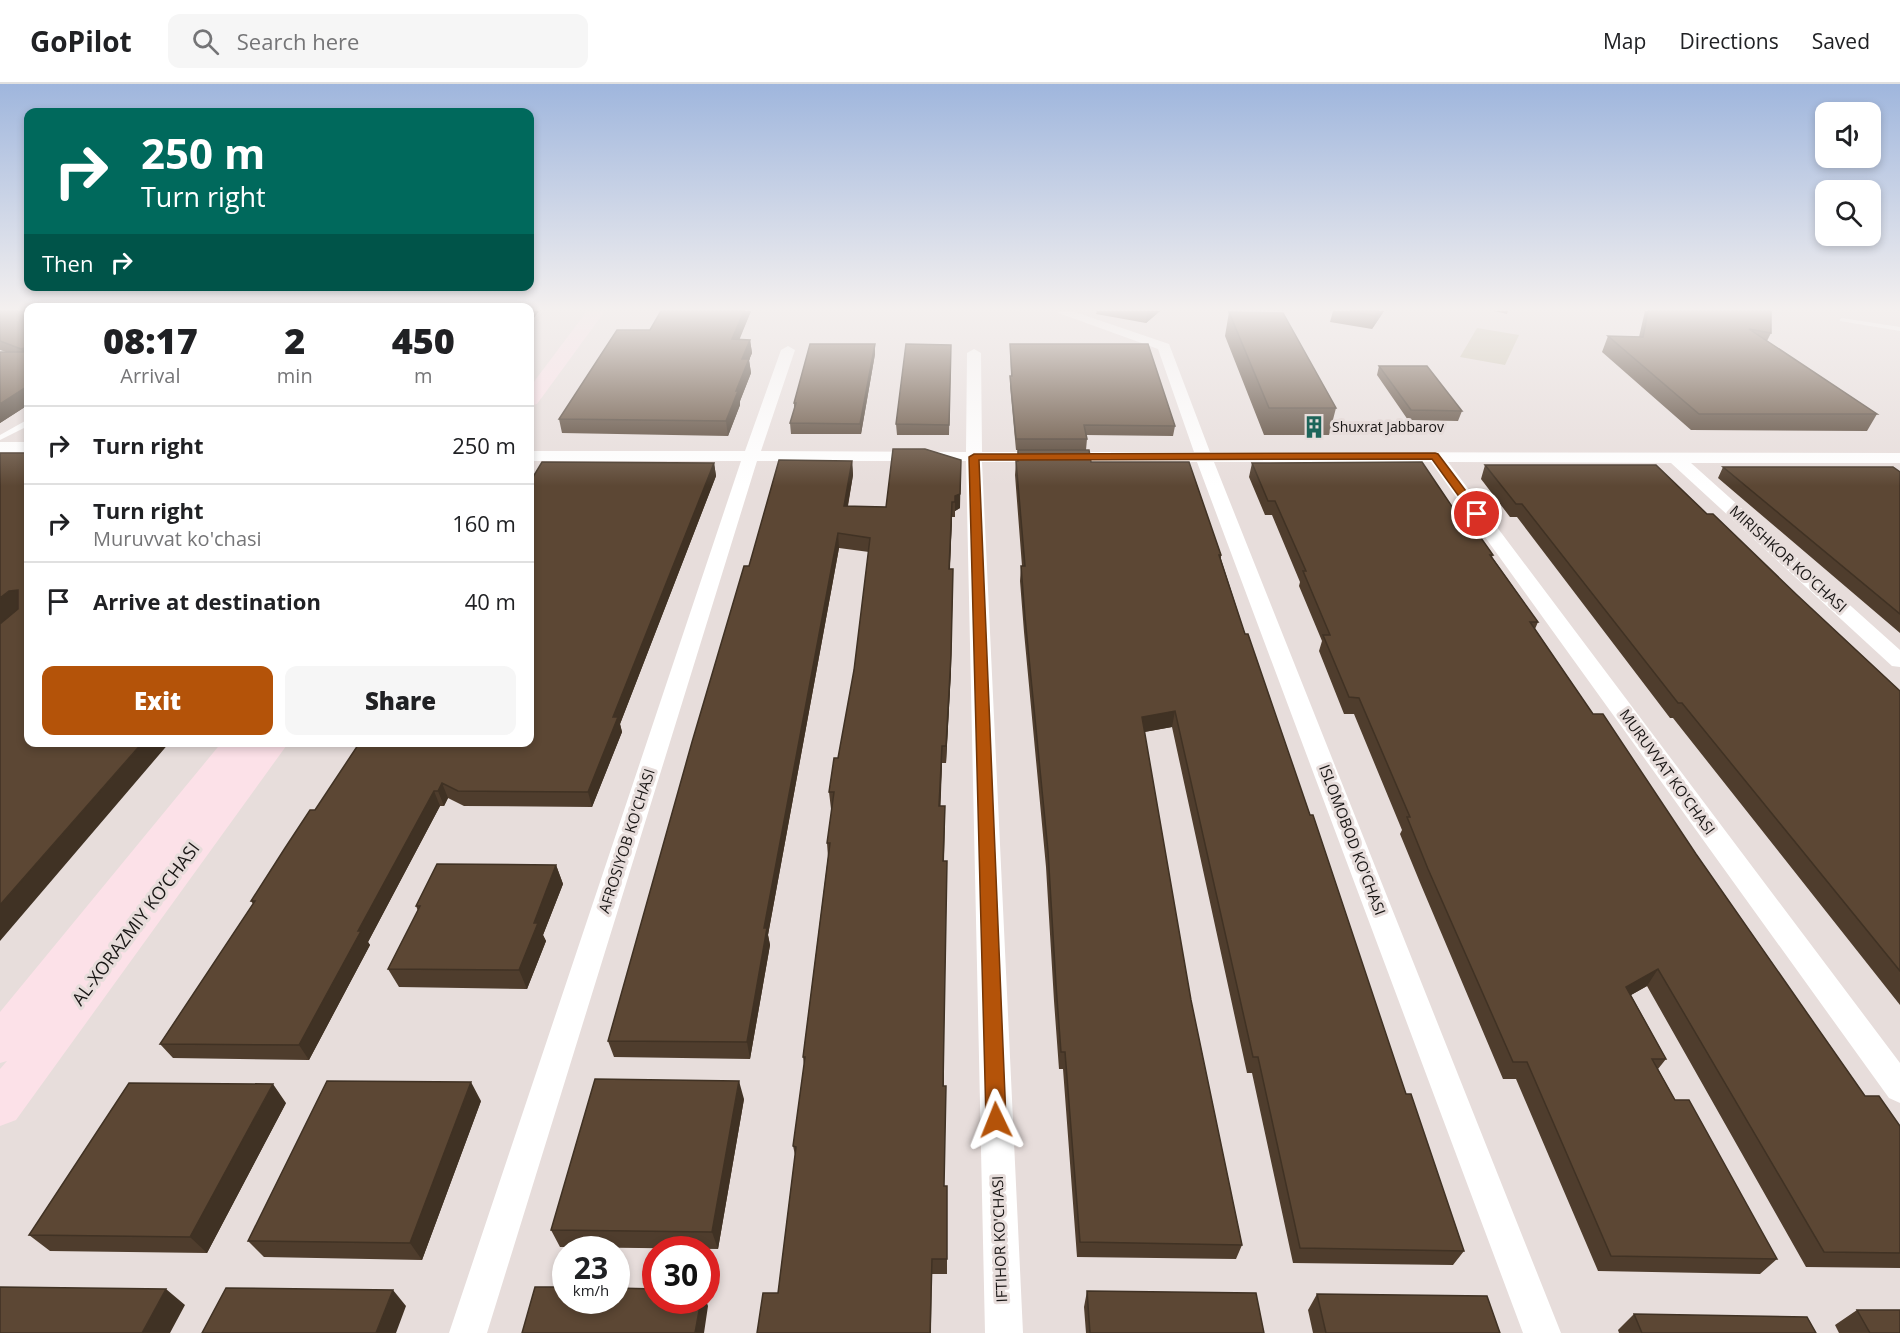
<!DOCTYPE html>
<meta charset="utf-8">
<style>
:root{--surface:#fff;--page:#f6f6f6;--text:#202124;--muted:#757577;--line:#e0e0e0;--accent:#b45309}
body{margin:0;font-family:"Open Sans",sans-serif;background:var(--page);color:var(--text);height:100vh;display:flex;flex-direction:column;font-size:22px;white-space:nowrap}
*{box-sizing:border-box;margin:0}
p{font-size:20px;color:var(--muted)}
.icon{flex:none;width:33px;height:33px;fill:none;stroke:currentColor;stroke-width:2;stroke-linecap:round;stroke-linejoin:round}
.map{position:relative;flex:1;overflow:hidden}
.sheet{position:absolute;left:24px;top:219px;width:510px;height:444px;display:flex;flex-direction:column;background:var(--surface);border-radius:12px;box-shadow:0 3px 9px #0003}
.sheet>*{flex:none}
.hud{position:absolute;left:24px;top:24px;width:510px;height:183px;border-radius:12px;box-shadow:0 3px 9px #0003;background:#00695c;color:#fff;overflow:hidden}
.tools{position:absolute;left:1815px;top:18px;display:grid;gap:12px}
.tools a{display:grid;place-items:center;width:66px;height:66px;border-radius:12px;background:var(--surface);box-shadow:0 3px 9px #0003;font-size:30px}
.speed{position:absolute;left:552px;top:1152px;display:flex;gap:12px;font-size:30px;font-weight:700;text-align:center}
.speed>*{display:grid;place-content:center;width:78px;height:78px;border-radius:50%;background:var(--surface);box-shadow:0 3px 9px #0003;line-height:1}
.speed small{font-size:15px;font-weight:400}
.speed .limit{border:9px solid #d22;background:#fff;color:#111}
.pin{position:absolute;display:grid;place-items:center;width:51px;height:51px;color:#fff;margin:-26px;border:3px solid #fff;border-radius:50%;box-shadow:0 2px 6px #0007}
.me{position:absolute;width:66px;margin:-33px;rotate:358deg;stroke-linejoin:round;filter:drop-shadow(0 0 4px #0008)}
.turn{display:flex;align-items:center;gap:21px;height:126px;padding:0 18px;font-size:27px}
.turn .icon{width:78px;height:78px;stroke-width:2.5}
.turn b{display:block;font-size:42px;line-height:51px}
.then{display:flex;align-items:center;height:57px;padding:0 18px;background:#0003;gap:12px;font-size:22px}
.eta{display:flex;justify-content:space-evenly;align-items:center;height:102px;text-align:center}
.eta b{font-size:36px;font-weight:800;line-height:42px}
.primary-button{display:flex;gap:12px;margin-top:auto;padding:12px 18px}
.primary-button a{flex:1;height:69px;border-radius:12px;background:var(--accent);color:#fff;font-size:24px;font-weight:800;line-height:69px;text-align:center}
.primary-button a+a{background:var(--page);color:var(--text)}
ul{padding:0;list-style:none}
li{display:flex;align-items:center;gap:18px;height:78px;padding:0 18px;border-top:2px solid var(--line)}
li div{flex:1}
li b{display:block;font-size:22px}
li em{font-style:normal}
header{display:flex;align-items:center;gap:36px;box-sizing:border-box;height:84px;padding:0 30px;background:var(--surface);border-bottom:2px solid var(--line)}
header strong{font-size:28px}
nav{display:flex;gap:33px;margin-inline-start:auto;font-size:21px}
.search{width:420px;height:54px;background:var(--page);display:flex;align-items:center;gap:15px;box-sizing:border-box;padding:0 21px;border-radius:12px;color:var(--muted);font-size:22px}
.map>svg:first-child{display:block}
.green{fill:#cbc4af}
.lines{fill:none;stroke-linecap:round;stroke-linejoin:round}
.lane{fill:#fff;fill-rule:evenodd}
.street{fill:#fff;fill-rule:evenodd}
.secondary{fill:#fce1e8;fill-rule:evenodd}
.wall{fill:#4f3d2d}
.shaded-wall{fill:#403224}
.building{fill:#5c4734;stroke:#403224;stroke-width:1.5}
.route{fill:#b45309;stroke:#753606;stroke-width:1.5}
.labels{text-anchor:middle;stroke-width:6;stroke-linejoin:round;paint-order:stroke}
.far-poi-label{font-size:14px;fill:#191615;stroke:#e7dddb;text-anchor:start}
.street-label{font-size:15px;fill:#191615;stroke:#e7dddb}
.near-street-label{font-size:18px;fill:#191615;stroke:#e7dddb}
</style>
<header>
<strong>GoPilot</strong>
<div class="search"><svg class="icon" aria-label="search" viewBox="0 0 24 24"><circle cx="10" cy="10" r="6"/><path d="M15 15l6 6"/></svg>Search here</div>
<nav><a>Map</a><a>Directions</a><a>Saved</a></nav>
</header>
<div class="map">
<svg width="1900" height="1249" viewBox="0 0 1900 1249">
<rect width="100%" height="100%" fill="#e7dddb"/>
<path class="green" d="M1477 244 1519 251 1505 281 1460 273Z"/>
<g class="lines">
<path class="lane" d="M1842 234 1900 243V247L1840 237V235Z
M25 337H28V342L0 356V351Z"/>
<path class="street" d="M1053 227H1072L1169 260 1210 368 1900 369V379H1691L1900 566V583L1892 582 1671 379 1448 378 1900 979V1019L1889 1014 1431 378H1214L1561 1249H1523L1197 378H982L1023 1249H985L966 377H757L487 1249H449L741 377H530V367H745L781 266 788 262 795 266 761 367 966 368 967 269 974 265 981 269 982 368H1194L1158 265Z
M0 358H28V368H0Z"/>
<path class="secondary" d="M587 227H605L537 320 530 322V303Z
M222 658H289L16 1036 0 1042V985L7 977 0 979V928Z"/>
</g>
<path class="wall" d="M0 227H28V321L0 339V268H6L0 266Z
M661 227H751L739 255 750 256 752 269 749 276 751 289 740 317V321L728 352 562 349 559 335 650 246Z
M1097 227H1160L1146 239 1096 230Z
M1333 227H1384L1372 245 1330 238Z
M1494 227H1508L1507 230Z
M1645 227H1771V249L1767 257 1877 330 1867 347 1691 346 1602 268 1608 252 1639 253Z
M1229 228 1336 324 1329 351H1264L1225 252Z
M875 260V270L861 350H791L790 339 794 326V319Z
M1010 260 1175 342 1173 352 1086 351 1087 355 1086 366H1016L1010 302V292H1011Z
M951 261 949 351H897L896 340Z
M1379 282 1462 327 1458 337 1408 336 1377 291Z
M925 365 960 424 955 427V433H952L950 485 951 587 946 679H942L940 722 945 739 944 777V1102H947V1190H933L778 1209 795 1071 793 1062 804 981 803 973 828 773 827 759 832 725H831L829 708 838 674 854 586 869 468 839 464 768 851 770 861 750 975 614 973 608 957 749 482 852 377 853 391 848 422 886 423Z
M1018 366 1091 378 1221 471V475L1245 550 1310 731 1406 1010 1464 1167 1453 1181 1293 1179 1252 989H1247L1172 643 1144 648 1191 916 1242 1161 1236 1175 1077 1173 1063 985H1059L1054 917 1046 783 1024 548 1020 497 1021 482H1022L1015 391 1016 377H1017Z
M714 379 716 392 620 640 622 648 592 723 464 722 448 714 444 722H440L368 858 370 861 309 976 173 974 160 960 253 820 251 817 315 726Z
M1252 379 1455 427 1493 471 1492 473 1538 538 1535 545 1593 630 1696 770 1865 1012 1900 1042V1184L1806 1183 1647 902 1631 911 1666 975 1658 985 1675 1016 1777 1175 1760 1190 1598 1187 1516 995H1503L1421 801 1400 750 1402 746 1354 630H1344L1319 567 1322 557 1299 502 1300 498 1272 431H1265L1249 393Z
M1485 381 1707 430 1900 607V921L1673 634H1670L1517 433H1510L1481 395Z
M1723 383 1900 388V549L1718 394Z
M556 781 563 800 543 851 546 857 527 905 399 903 388 885 418 827 416 822Z
M744 1015 718 1165 560 1163 551 1146Z
M481 1017 422 1176 264 1173 248 1157Z
M286 1019 207 1169 50 1167 29 1151Z
M1087 1207 1264 1249H1086L1084 1223Z
M1317 1210 1500 1249H1313L1308 1226Z
M1857 1226 1900 1249H1839L1835 1241Z
M1634 1230 1816 1249H1619L1618 1246Z"/>
<path class="shaded-wall" d="M530 227H539L530 239Z
M744 227H751L734 269 732 255Z
M1147 227H1160L1146 239Z
M1378 227H1384L1372 245 1375 232Z
M750 256 752 269 749 276 751 289 740 317V321L728 352 726 337 736 307 742 275Z
M875 260V270L861 350 860 340Z
M28 263V275H27L21 265Z
M28 302V321L0 339V320Z
M961 376 960 424 955 427V433V412Z
M852 377 853 391 845 437 844 422Z
M714 379 716 392 620 640 622 648 592 723 588 708 613 633Z
M952 418V433L949 501V485Z
M838 449 839 464 768 851 770 861 750 975 747 958 764 844Z
M953 485 951 587 946 679V662Z
M18 506 28 521 0 540V514L9 507Z
M1175 627 1172 643 1139 649 1142 633Z
M143 658H170L0 857V821Z
M942 662V679L940 739 939 722Z
M442 699 448 714 444 722 438 707Z
M434 707 440 722 368 858 370 861 309 976 299 961 358 847Z
M556 781 563 800 543 851 546 857 527 905 519 886 534 839Z
M1658 885 1647 902 1615 920 1626 903Z
M739 997 744 1015 718 1165 712 1148Z
M471 998 481 1017 422 1176 410 1159Z
M273 1000 286 1019 207 1169 190 1153Z
M932 1175 931 1249H930Z
M166 1205 185 1221 170 1249H142Z
M393 1206 406 1222 396 1249H376Z
M701 1216H706L708 1222 704 1249H695Z"/>
<path class="building" d="M0 227H28V263L21 265 0 257Z
M661 227H744L732 255 750 256 742 275H749L736 307H738L726 337 559 335 617 246H650Z
M1350 227H1378L1375 232Z
M1648 227H1771V249L1749 245 1877 330H1699L1608 252 1643 253Z
M1229 228 1283 229 1336 324H1269Z
M810 260H875L860 340 790 339 796 319H794Z
M906 260 951 261 949 341 896 340Z
M1010 260H1148L1175 342 1084 341 1087 355H1016L1010 292H1012Z
M0 268H28V302L0 320Z
M1379 282H1427L1462 327 1411 326Z
M893 365H925L961 376 960 410 955 412V418H952L949 485H953L951 571 946 662H942L939 722H945L943 777H947L943 1002H946L944 1102H947V1175H932L930 1249H757L763 1209H778L796 1063 793 1062 805 973H803L830 759H827L834 708H829L834 674H838L854 586 870 454 838 449 764 844H767L747 958 608 957 692 658 744 482H749L779 376 852 377 844 422 886 423Z
M1018 366H1089L1091 378H1189L1221 471H1219L1245 550H1248L1310 731H1313L1406 1010H1411L1464 1167 1300 1164 1258 973H1253L1175 627 1142 633 1191 916 1242 1161 1080 1158 1065 968H1061L1056 901 1048 767 1025 533 1021 482H1025L1016 377H1018Z
M0 369H28V658H143L0 821V540L18 525V506L9 507 0 514Z
M542 378 714 379 613 633H618L588 708 458 707 442 699 438 707H434L358 847H361L299 961 160 960 255 817H251L285 764 310 726H315L360 658H530V398Z
M1422 378 1455 427H1462L1493 471H1490L1538 538H1530L1556 576 1593 630H1603L1696 770 1865 1012H1879L1900 1042V1169L1824 1168 1658 885 1626 903 1666 975H1652L1675 1016H1689L1777 1175 1611 1172 1527 978H1513L1428 785 1407 733H1410L1359 614 1349 613 1323 551H1330L1303 487H1306L1275 417H1268L1252 379Z
M1485 381H1656L1707 430H1713L1797 511 1900 607V887L1682 619H1678L1522 420H1516Z
M1723 383H1893L1900 388V530Z
M437 780 556 781 534 839H538L519 886 388 885 420 822H416Z
M595 995 739 997 712 1148 551 1146Z
M327 997 471 998 410 1159 248 1157Z
M129 999 273 1000 190 1153 29 1151Z
M0 1203 166 1205 142 1249H0Z
M535 1203H566V1216H616V1204L656 1205V1216H701L695 1249H522Z
M226 1204 393 1206 376 1249H202Z
M1087 1207 1256 1209 1264 1249H1090Z
M1317 1210 1487 1212 1500 1249H1326Z
M1857 1226H1900V1249H1870Z
M1634 1230 1807 1233 1816 1249H1642Z"/>
<linearGradient id="sky" x2="0" y2="1"><stop stop-color="#9fb6dd"/><stop offset="0.56" stop-color="#f4f0ef"/><stop offset="1" stop-color="#f4f0ef" stop-opacity="0"/></linearGradient>
<rect width="1900" height="402" fill="url(#sky)"/>
<path class="route" d="M1435 369 1438 370 1481 427V432H1473L1432 375 979 376 1006 1036 1003 1043 996 1045 989 1043 986 1036 969 373 974 370Z"/>
<defs>
<g id="building-bare" transform="scale(1.8)"><path d="M-4-6H4V6H1V3H-1V6H-4ZM-2.5-4.3h1.7v1.8h-1.7ZM.8-4.3h1.7v1.8H.8ZM-2.5-1h1.7V.8h-1.7ZM.8-1h1.7V.8H.8Z" fill="#1e655a" stroke="#e7dddb" stroke-width="2.5" paint-order="stroke"/></g>
</defs>
<g fill-rule="evenodd">
<use href="#building-bare" x="1314" y="343"/>
</g>
<g class="labels">
<g class="far-poi-label">
<text x="1332" y="348">Shuxrat Jabbarov</text>
</g>
<g class="street-label">
<text transform="translate(1788 475) rotate(42)" y="5">MIRISHKOR KO'CHASI</text>
<text transform="translate(1667 688) rotate(54)" y="5">MURUVVAT KO'CHASI</text>
<text transform="translate(1352 756) rotate(69)" y="5">ISLOMOBOD KO'CHASI</text>
<text transform="translate(627 757) rotate(-72)" y="5">AFROSIYOB KO'CHASI</text>
<text transform="translate(1000 1155) rotate(-92)" y="5">IFTIHOR KO'CHASI</text>
</g>
<g class="near-street-label">
<text transform="translate(136 840) rotate(-53)" y="6">AL-XORAZMIY KO’CHASI</text>
</g>
</g>
</svg>
<div class="tools">
<a><svg class="icon" aria-label="sound" viewBox="0 0 24 24"><path d="M4 9h4l5-4v14l-5-4H4zM17 9q2 3 0 6"/></svg></a>
<a><svg class="icon" aria-label="search" viewBox="0 0 24 24"><circle cx="10" cy="10" r="6"/><path d="M15 15l6 6"/></svg></a>
</div>
<div class="speed"><div>23<small>km/h</small></div><div class="limit">30</div></div>
<div class="pin" style="left:1477px;top:430px;background:#d93025"><svg class="icon" aria-label="arrive" viewBox="0 0 24 24"><path d="M6 21V4h12l-3 4 3 4H6"/></svg></div>
<svg class="me" style="left:996px;top:1036px" viewBox="-20 -20 40 40"><path d="M0-17L14 15 0 8-14 15z" fill="#b45309" stroke="#fff" stroke-width="4"/></svg>
<div class="hud">
<div class="turn"><svg class="icon" aria-label="right" viewBox="0 0 24 24"><path d="M7 20v-9h11M14 6l5 5-5 5"/></svg><div><b>250 m</b>Turn right</div></div>
<div class="then">Then<svg class="icon" aria-label="right" viewBox="0 0 24 24"><path d="M7 20v-9h11M14 6l5 5-5 5"/></svg></div>
</div>
<section class="sheet">
<div class="eta">
<div><b>08:17</b><p>Arrival</p></div>
<div><b>2</b><p>min</p></div>
<div><b>450</b><p>m</p></div>
</div>
<ul>
<li><svg class="icon" aria-label="right" viewBox="0 0 24 24"><path d="M7 20v-9h11M14 6l5 5-5 5"/></svg><div><b>Turn right</b></div><em>250 m</em></li>
<li><svg class="icon" aria-label="right" viewBox="0 0 24 24"><path d="M7 20v-9h11M14 6l5 5-5 5"/></svg><div><b>Turn right</b><p>Muruvvat ko'chasi</p></div><em>160 m</em></li>
<li><svg class="icon" aria-label="arrive" viewBox="0 0 24 24"><path d="M6 21V4h12l-3 4 3 4H6"/></svg><div><b>Arrive at destination</b></div><em>40 m</em></li>
</ul>
<div class="primary-button"><a>Exit</a><a>Share</a></div>
</section>
</div>
